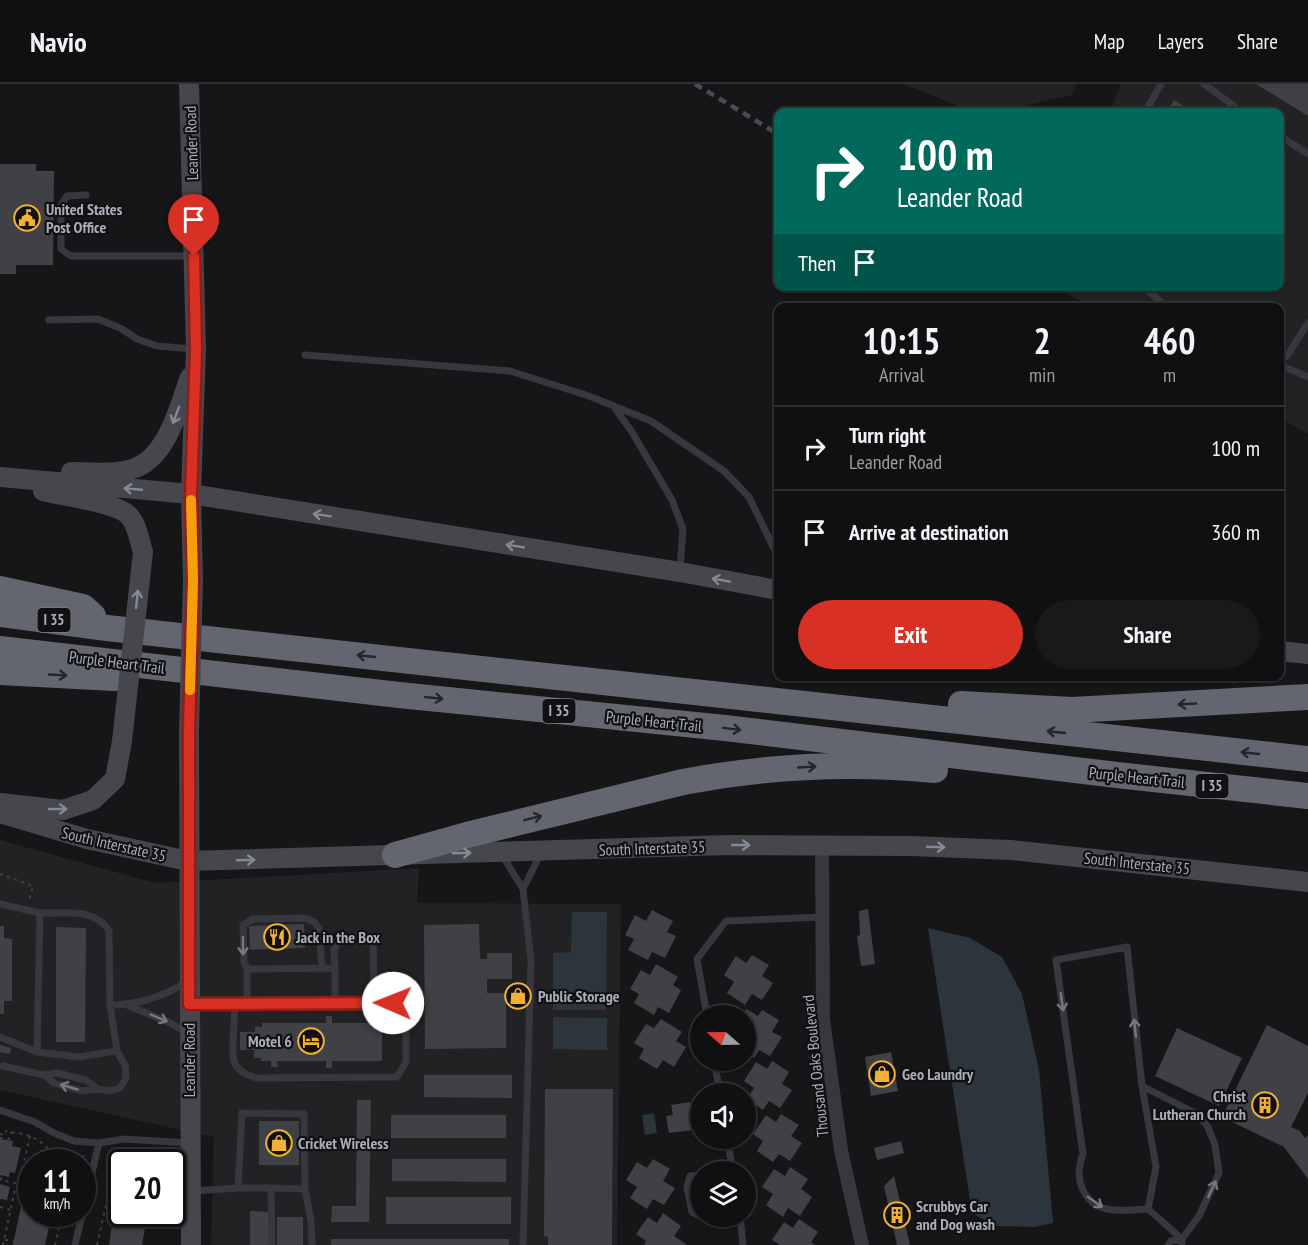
<!DOCTYPE html>
<style>
:root{--surface:#101012;--page:#19191b;--text:#f1f3f6;--muted:#9c9d9f;--line:#303032;--accent:#d93025}
body{margin:0;font-family:"PT Sans Narrow",sans-serif;background:var(--page);color:var(--text);height:100vh;display:flex;flex-direction:column;font-size:22px;white-space:nowrap}
*{box-sizing:border-box;margin:0}
p{font-size:20px;color:var(--muted)}
.icon{flex:none;width:33px;height:33px;fill:none;stroke:currentColor;stroke-width:2;stroke-linecap:round;stroke-linejoin:round}
.map{position:relative;flex:1;overflow:hidden}
.details{position:absolute;left:774px;top:219px;width:510px;height:378px;display:flex;flex-direction:column;background:var(--surface);border-radius:12px;box-shadow:0 2px 4px #0004,0 0 0 2px var(--line)}
.details>*{flex:none}
.top-card{position:absolute;left:774px;top:24px;width:510px;height:183px;border-radius:12px;box-shadow:0 2px 4px #0004,0 0 0 2px var(--line);background:#00695c;color:#fff;overflow:hidden}
.needle{width:39px;rotate:290deg}
.controls{position:absolute;left:690px;top:921px;display:grid;gap:12px}
.controls a{display:grid;place-items:center;width:66px;height:66px;border-radius:50%;background:var(--surface);box-shadow:0 2px 4px #0004,0 0 0 2px var(--line);font-size:30px}
.speed{position:absolute;left:18px;top:1065px;display:flex;gap:12px;font-size:30px;font-weight:700;text-align:center}
.speed>*{display:grid;place-content:center;width:78px;height:78px;border-radius:50%;background:var(--surface);box-shadow:0 2px 4px #0004,0 0 0 2px var(--line);line-height:1}
.speed small{font-size:15px;font-weight:400}
.speed .limit{border:3px solid #111;border-radius:9px;background:#fff;color:#111}
.pin{position:absolute;display:grid;place-items:center;width:51px;height:51px;color:#fff;margin:-62px -26px;border-radius:50% 50% 50% 0;rotate:-45deg;box-shadow:0 0 6px #0007}
.pin .icon{rotate:45deg}
.me{position:absolute;width:66px;margin:-33px;rotate:271deg;stroke-linejoin:round;filter:drop-shadow(0 0 4px #0008)}
.turn{display:flex;align-items:center;gap:21px;height:126px;padding:0 24px;font-size:27px}
.turn .icon{width:78px;height:78px;stroke-width:2.5}
.turn b{display:block;font-size:42px;line-height:51px}
.then{display:flex;align-items:center;height:57px;padding:0 24px;background:#0003;gap:12px;font-size:22px}
.eta{display:flex;justify-content:space-evenly;align-items:center;height:102px;text-align:center}
.eta b{font-size:36px;font-weight:700;line-height:42px}
.action{display:flex;gap:12px;margin-top:auto;padding:12px 24px}
.action a{flex:1;height:69px;border-radius:36px;background:var(--accent);color:#fff;font-size:24px;font-weight:700;line-height:69px;text-align:center}
.action a+a{background:var(--page);color:var(--text)}
ul{padding:0;list-style:none}
li{display:flex;align-items:center;gap:18px;height:84px;padding:0 24px;border-top:2px solid var(--line)}
li div{flex:1}
li b{display:block;font-size:22px}
li em{font-style:normal}
header{display:flex;align-items:center;gap:36px;box-sizing:border-box;height:84px;padding:0 30px;background:var(--surface);border-bottom:2px solid var(--line)}
header strong{font-size:28px}
nav{display:flex;gap:33px;margin-inline-start:auto;font-size:21px}
.map>svg:first-child{display:block}
.built{fill:#222225}
.water{fill:#2c353c}
.building{fill:#404145}
.lines{fill:none;stroke-linecap:round;stroke-linejoin:round}
.path{stroke:#3d3f44;stroke-width:2;stroke-dasharray:3 4.5;stroke-linecap:butt}
.service{stroke:#37383d;stroke-width:7}
.minor{stroke:#37383d;stroke-width:14}
.secondary{stroke:#45474d;stroke-width:20}
.motorway{stroke:#63666e;stroke-width:26}
.rail{stroke:#4a4c52;stroke-width:4.5;stroke-dasharray:8 6;stroke-linecap:butt}
.secondary-bridge{stroke:#45474d;stroke-width:20}
.oneway{stroke:#858993}
.oneway2{stroke:#26262a}
.oneway3{stroke:#757881}
.route-casing{stroke:#8d1f18;stroke-width:15}
.route{stroke:#d93025;stroke-width:10}
.slow{stroke:#f59e0b;stroke-width:10}
.labels{text-anchor:middle;stroke-width:4.5;stroke-linejoin:round;paint-order:stroke}
.shield{fill:#111113;stroke:#7b7e86;stroke-width:1.5}
.shield-label{font-size:15px;font-weight:bold;fill:#a8adb8}
.street-label{font-size:16px;fill:#a8adb8;stroke:#111113}
.poi-label{font-size:16px;font-weight:bold;fill:#a8adb8;stroke:#111113;text-anchor:start}
</style>
<header>
<strong>Navio</strong>
<nav><a>Map</a><a>Layers</a><a>Share</a></nav>
</header>
<div class="map">
<svg width="1308" height="1161" viewBox="0 0 1308 1161">
<rect width="100%" height="100%" fill="#161618"/>
<path class="built" d="M903 0H1076L1072 11 994 28H974Z
M1121 0H1308V350L1280 334V224L1091 223 1055 203 1280 202V28H1110Z
M0 756 155 799 419 784 417 819 621 820 617 1161H211L214 1053 0 1006Z"/>
<path class="water" d="M572 828H607L606 926H553V869L571 868Z
M928 844 970 854 1002 873 1022 910 1039 986 1053 1139 1034 1143 995 1142 972 1129Z
M553 933 607 934V966L553 965Z
M654 1029 657 1049 645 1051 642 1031Z"/>
<path class="building" d="M1256 0H1308V32Z
M1174 16 1194 28H1167Z
M0 80H36V87H54L53 181H16V190H0Z
M868 825 875 880 861 882 857 852 860 851 859 827Z
M652 826 673 837 667 848 676 852 665 874 652 868 648 876 628 866 634 855 625 851 635 831 646 837Z
M304 840 305 864 250 866 249 842Z
M479 840 480 875H487V869H512V895H487V909H506V964L425 965 424 841Z
M0 842H4V854L12 855V917H4V930H0Z
M56 843 86 844 85 958H56Z
M752 871 769 881 762 892 773 899 762 916 752 910 745 921 727 909 734 898 724 891 736 872 746 879Z
M656 880 678 893 673 901 681 906 669 929 658 923 654 931 634 919 639 910 630 905 641 886 650 891Z
M746 925 758 932 762 926 779 936 772 948 782 953 770 972 759 966 754 974 746 968V932H742Z
M326 932H332V939H382V977H332V984H326V977H277L278 983H271V977H261V974H254V966H240V948H255V942L262 943V939H326Z
M661 935 682 948 676 957 686 963 674 983 663 976 657 985 639 974 644 965 634 959 646 940 654 944Z
M1267 941 1308 962V1009L1291 1043 1300 1047 1305 1054 1308 1051V1095L1284 1063 1222 1033Z
M1177 944 1242 974 1219 1022 1155 992Z
M0 961 11 964 10 970 0 968Z
M891 968 898 1007 871 1012 865 973Z
M772 977 789 988 782 1000 792 1006 780 1024 769 1017 763 1026 747 1015 754 1004 744 997 756 978 767 985Z
M424 991H512V1014L424 1013Z
M545 1005H613L612 1161H548V1153L544 1152Z
M357 1016H371L369 1138H331L332 1122H356Z
M690 1018 694 1046 669 1049 666 1032 673 1031 671 1021Z
M781 1030 799 1041 791 1052 802 1059 790 1077 779 1070 773 1078 757 1067 763 1057 753 1050 766 1031 776 1038Z
M391 1031H506V1054H391Z
M259 1037H299V1081H259Z
M0 1055 13 1057 12 1062 21 1064 15 1089 10 1088 9 1093 0 1091Z
M901 1057 904 1069 877 1076 874 1064Z
M392 1075H506V1098L392 1097Z
M653 1075 670 1085 663 1097 675 1104 664 1121 653 1115 647 1125 630 1114 637 1103 626 1096 637 1078 647 1084Z
M29 1083 32 1084V1130H52L45 1161H13Z
M790 1083 808 1095 801 1105 812 1113 800 1132 788 1124 783 1133 766 1121 773 1110 762 1103 774 1085 785 1092Z
M894 1092 910 1161H897L884 1102Z
M0 1100 10 1103 7 1116 0 1115Z
M386 1113H511V1140H386Z
M114 1127 122 1128V1130L147 1132 142 1161H109Z
M250 1127 269 1128V1161H250Z
M663 1129 681 1142 674 1152 687 1161H644L646 1157 636 1150 648 1133 657 1139Z
M277 1133H303V1161H277Z
M799 1135 818 1148 811 1158 815 1161H780L772 1156 784 1138 793 1144Z
M331 1155H509V1161H331Z"/>
<g class="lines">
<path class="path" d="M0 790 33 802 29 818
M0 1050 5 1051 6 1047C13 1049 22 1049 29 1052 50 1059 48 1076 74 1074L73 1078
M0 1054 9 1055 11 1048
M117 1073C132 1075 144 1068 159 1072V1068
M74 1074 86 1072
M0 1087 2 1088 1 1096 19 1100 30 1052
M0 1123 11 1126
M5 1156 14 1157
M3 1161 15 1105 18 1106 19 1100
M55 1161 62 1130
M97 1161 117 1073 108 1072"/>
<path class="service" d="M1204 0 1242 28
M1145 28 1161 0
M1280 52 1308 70
M86 111 67 112 61 121V165L71 172H192
M1146 202V205L1168 224
M49 236 98 235 122 245 137 255 157 262 193 265
M305 271 510 287 589 312 651 337 724 387 749 413 778 473
M1280 275 1287 272 1308 239
M1280 281 1308 293
M614 323 632 348 672 416 683 445 680 486
M502 771 523 805 541 769
M0 820 40 829
M335 884 334 866 337 859 352 852H373L374 918
M247 885 244 878 243 841 253 835 305 834 314 838 319 844 322 884
M191 919 374 918 400 920 406 927V978L397 993 256 994C247 991 237 987 234 977 231 966 235 932 235 919
M247 919V885L335 884V919
M127 921 168 938 187 949
M707 932 697 875 726 837 823 833
M0 953 37 968 78 973 117 967
M37 968 40 829C64 830 95 823 109 847L110 921C137 921 164 912 187 898
M714 976 720 1010
M3 982 44 991 57 989 86 996 98 1005
M44 991 54 999 82 1007 98 1005 110 1007 120 1004 126 994 125 981 117 967 110 921
M1142 1002 1197 1030 1208 1043 1215 1061 1219 1089 1199 1132 1182 1155V1161
M0 1026 35 1038 54 1049 74 1057 99 1059 124 1055 189 1059
M727 1054 733 1088
M718 1088 732 1085
M700 1091 690 1092 687 1103 692 1128 700 1132
M238 1104 242 1029 304 1030 305 1105 271 1104
M305 1105 311 1137 312 1161
M193 1107 238 1104H271L272 1161
M1148 1125 1156 1083 1142 1002 1127 863 1056 876 1083 1070C1073 1096 1084 1124 1114 1126 1125 1127 1137 1126 1148 1125L1182 1155
M740 1132 743 1161
M75 1161 99 1059
M523 1161 531 877 523 805
M1168 1161 1171 1157 1182 1155"/>
<path class="minor" d="M822 761 823 935 841 1066 862 1161"/>
<path class="secondary" d="M189 0 196 265 191 410 193 496
M71 388C90 388 114 391 132 385 167 375 179 323 190 293
M0 393 191 410 680 488 778 506
M43 407C63 412 111 418 126 429 137 437 139 456 143 468
M1280 567 1308 570
M189 647 191 1161
M0 719 63 726 93 716 115 695 122 657
M0 729 87 755 188 777 729 761 911 762 1011 766 1308 798"/>
<path class="motorway" d="M0 505 83 523 93 532
M0 530 107 544 1308 675
M0 565 399 611 725 644 1117 691 1308 712
M0 588 114 594
M961 620 1072 626 1308 613
M395 771 467 751 683 698C766 682 851 678 935 686"/>
<path class="rail" d="M695 0 778 50"/>
<path class="secondary-bridge" d="M189 647 193 496
M122 657 143 468"/>
</g>
<defs><path id="oneway-shaft" d="M-6 0H5M1.5-3L5.5 0L1.5 3" fill="none" stroke-width="1.6" stroke-linecap="round" stroke-linejoin="round" transform="scale(1.5)"/></defs>
<g class="oneway">
<use href="#oneway-shaft" transform="translate(176 331) rotate(110)"/>
<use href="#oneway-shaft" transform="translate(133 405) rotate(-175)"/>
<use href="#oneway-shaft" transform="translate(322 431) rotate(-171)"/>
<use href="#oneway-shaft" transform="translate(515 462) rotate(-171)"/>
<use href="#oneway-shaft" transform="translate(721 496) rotate(-170)"/>
<use href="#oneway-shaft" transform="translate(137 515) rotate(-84)"/>
<use href="#oneway-shaft" transform="translate(58 725)"/>
<use href="#oneway-shaft" transform="translate(741 761)"/>
<use href="#oneway-shaft" transform="translate(936 763) rotate(2)"/>
<use href="#oneway-shaft" transform="translate(462 769) rotate(-2)"/>
<use href="#oneway-shaft" transform="translate(246 776) rotate(-2)"/>
</g>
<g class="oneway2">
<use href="#oneway-shaft" transform="translate(366 572) rotate(-174)"/>
<use href="#oneway-shaft" transform="translate(58 591) rotate(3)"/>
<use href="#oneway-shaft" transform="translate(434 614) rotate(6)"/>
<use href="#oneway-shaft" transform="translate(1187 620) rotate(177)"/>
<use href="#oneway-shaft" transform="translate(732 645) rotate(7)"/>
<use href="#oneway-shaft" transform="translate(1056 648) rotate(-174)"/>
<use href="#oneway-shaft" transform="translate(1250 669) rotate(-174)"/>
<use href="#oneway-shaft" transform="translate(807 683) rotate(-3)"/>
<use href="#oneway-shaft" transform="translate(533 734) rotate(-14)"/>
</g>
<g class="oneway3">
<use href="#oneway-shaft" transform="translate(243 862) rotate(89)"/>
<use href="#oneway-shaft" transform="translate(1062 918) rotate(82)"/>
<use href="#oneway-shaft" transform="translate(159 934) rotate(23)"/>
<use href="#oneway-shaft" transform="translate(1135 944) rotate(-96)"/>
<use href="#oneway-shaft" transform="translate(69 1003) rotate(-164)"/>
<use href="#oneway-shaft" transform="translate(1212 1105) rotate(-65)"/>
<use href="#oneway-shaft" transform="translate(1095 1118) rotate(35)"/>
</g>
<g class="lines">
<g class="route-casing">
<path id="route" d="M194 172 196 265 191 410 193 496 189 647V920L393 919"/>
</g>
<use href="#route" class="route"/>
<path class="slow" d="M190 606 193 496 191 416"/>
</g>
<defs>
<g id="civic-ring" transform="scale(1.35)"><circle r="9.5" fill="#111113" stroke="#f2b134" stroke-width="1.5"/><path d="M-.6-6.5H3V-4.5H.6V-3L4-1V1h2V6H-6V1h2V-1L-.6-3ZM-1.2 2.5V6h2.4V2.5Z" fill="#f2b134"/></g>
<g id="restaurant-ring" transform="scale(1.35)"><circle r="9.5" fill="#111113" stroke="#f2b134" stroke-width="1.5"/><path d="M-5-6h1v4h1v-4h1v4h1v-4h1v5L-1.5 .5V6h-2V.5L-5-1ZM5-6V6H3V1.5H1.5Q1.5-4 5-6Z" fill="#f2b134"/></g>
<g id="shop-ring" transform="scale(1.35)"><circle r="9.5" fill="#111113" stroke="#f2b134" stroke-width="1.5"/><path d="M-5-2.5h2.3a2.7 3.5 0 0 1 5.4 0H5L5.5 6h-11ZM-1.5-2.5h3a1.5 2.3 0 0 0-3 0Z" fill="#f2b134"/></g>
<g id="hotel-ring" transform="scale(1.35)"><circle r="9.5" fill="#111113" stroke="#f2b134" stroke-width="1.5"/><path d="M-6-4.5h1.5V1H6V5H4.5V3h-9V5H-6ZM-4 0a1.8 1.8 0 1 1 3.6 0ZM.5 0V-2.5h3Q6-2.5 6 0Z" fill="#f2b134"/></g>
<g id="building-ring" transform="scale(1.35)"><circle r="9.5" fill="#111113" stroke="#f2b134" stroke-width="1.5"/><path d="M-4-6H4V6H1V3H-1V6H-4ZM-2.5-4.3h1.7v1.8h-1.7ZM.8-4.3h1.7v1.8H.8ZM-2.5-1h1.7V.8h-1.7ZM.8-1h1.7V.8H.8Z" fill="#f2b134"/></g>
</defs>
<g fill-rule="evenodd">
<use href="#civic-ring" x="27" y="134"/>
<use href="#restaurant-ring" x="277" y="853"/>
<use href="#shop-ring" x="518" y="912"/>
<use href="#hotel-ring" x="311" y="957"/>
<use href="#shop-ring" x="882" y="990"/>
<use href="#building-ring" x="1265" y="1021"/>
<use href="#shop-ring" x="279" y="1059"/>
<use href="#building-ring" x="897" y="1131"/>
</g>
<g class="labels">
<g class="shield">
<rect x="37.5" y="524" width="33" height="24" rx="4.5"/>
<rect x="542.5" y="615" width="33" height="24" rx="4.5"/>
<rect x="1195.5" y="690" width="33" height="24" rx="4.5"/>
</g>
<g class="shield-label">
<text x="54" y="541">I 35</text>
<text x="559" y="632">I 35</text>
<text x="1212" y="707">I 35</text>
</g>
<g class="street-label">
<text transform="translate(191 59) rotate(-92)" y="6">Leander Road</text>
<text transform="translate(117 578) rotate(7)" y="6">Purple Heart Trail</text>
<text transform="translate(654 637) rotate(6)" y="6">Purple Heart Trail</text>
<text transform="translate(1137 693) rotate(6)" y="6">Purple Heart Trail</text>
<text transform="translate(114 760) rotate(13)" y="6">South Interstate 35</text>
<text transform="translate(652 764) rotate(-2)" y="6">South Interstate 35</text>
<text transform="translate(1137 779) rotate(6)" y="6">South Interstate 35</text>
<text transform="translate(189 976) rotate(-90)" y="6">Leander Road</text>
<text transform="translate(815 982) rotate(-96)" y="6">Thousand Oaks Boulevard</text>
</g>
<g class="poi-label">
<text x="46" y="131">United States<tspan x="46" dy="18">Post Office</tspan></text>
<text x="296" y="859">Jack in the Box</text>
<text x="538" y="918">Public Storage</text>
<text x="292" y="963" text-anchor="end">Motel 6</text>
<text x="902" y="996">Geo Laundry</text>
<text x="1246" y="1018" text-anchor="end">Christ<tspan x="1246" dy="18">Lutheran Church</tspan></text>
<text x="298" y="1065">Cricket Wireless</text>
<text x="916" y="1128">Scrubbys Car<tspan x="916" dy="18">and Dog wash</tspan></text>
</g>
</g>
</svg>
<div class="controls">
<a><svg class="needle" viewBox="-14 -14 28 28"><path d="M0-13l5 13h-10z" fill="#e53935"/><path d="M0 13l5-13h-10z" fill="#9c9d9f"/></svg></a>
<a><svg class="icon" aria-label="sound" viewBox="0 0 24 24"><path d="M4 9h4l5-4v14l-5-4H4zM17 9q2 3 0 6"/></svg></a>
<a><svg class="icon" aria-label="layers" viewBox="0 0 24 24"><path d="M12 4l9 5-9 5-9-5zM3 14l9 5 9-5"/></svg></a>
</div>
<div class="speed"><div>11<small>km/h</small></div><div class="limit">20</div></div>
<div class="pin" style="left:194px;top:172px;background:#d93025"><svg class="icon" aria-label="arrive" viewBox="0 0 24 24"><path d="M6 21V4h12l-3 4 3 4H6"/></svg></div>
<svg class="me" style="left:393px;top:919px" viewBox="-20 -20 40 40"><circle r="19" fill="#fff"/><path d="M0-13L10 11 0 6-10 11z" fill="#d93025"/></svg>
<div class="top-card">
<div class="turn"><svg class="icon" aria-label="right" viewBox="0 0 24 24"><path d="M7 20v-9h11M14 6l5 5-5 5"/></svg><div><b>100 m</b>Leander Road</div></div>
<div class="then">Then<svg class="icon" aria-label="arrive" viewBox="0 0 24 24"><path d="M6 21V4h12l-3 4 3 4H6"/></svg></div>
</div>
<section class="details">
<div class="eta">
<div><b>10:15</b><p>Arrival</p></div>
<div><b>2</b><p>min</p></div>
<div><b>460</b><p>m</p></div>
</div>
<ul>
<li><svg class="icon" aria-label="right" viewBox="0 0 24 24"><path d="M7 20v-9h11M14 6l5 5-5 5"/></svg><div><b>Turn right</b><p>Leander Road</p></div><em>100 m</em></li>
<li><svg class="icon" aria-label="arrive" viewBox="0 0 24 24"><path d="M6 21V4h12l-3 4 3 4H6"/></svg><div><b>Arrive at destination</b></div><em>360 m</em></li>
</ul>
<div class="action"><a>Exit</a><a>Share</a></div>
</section>
</div>
